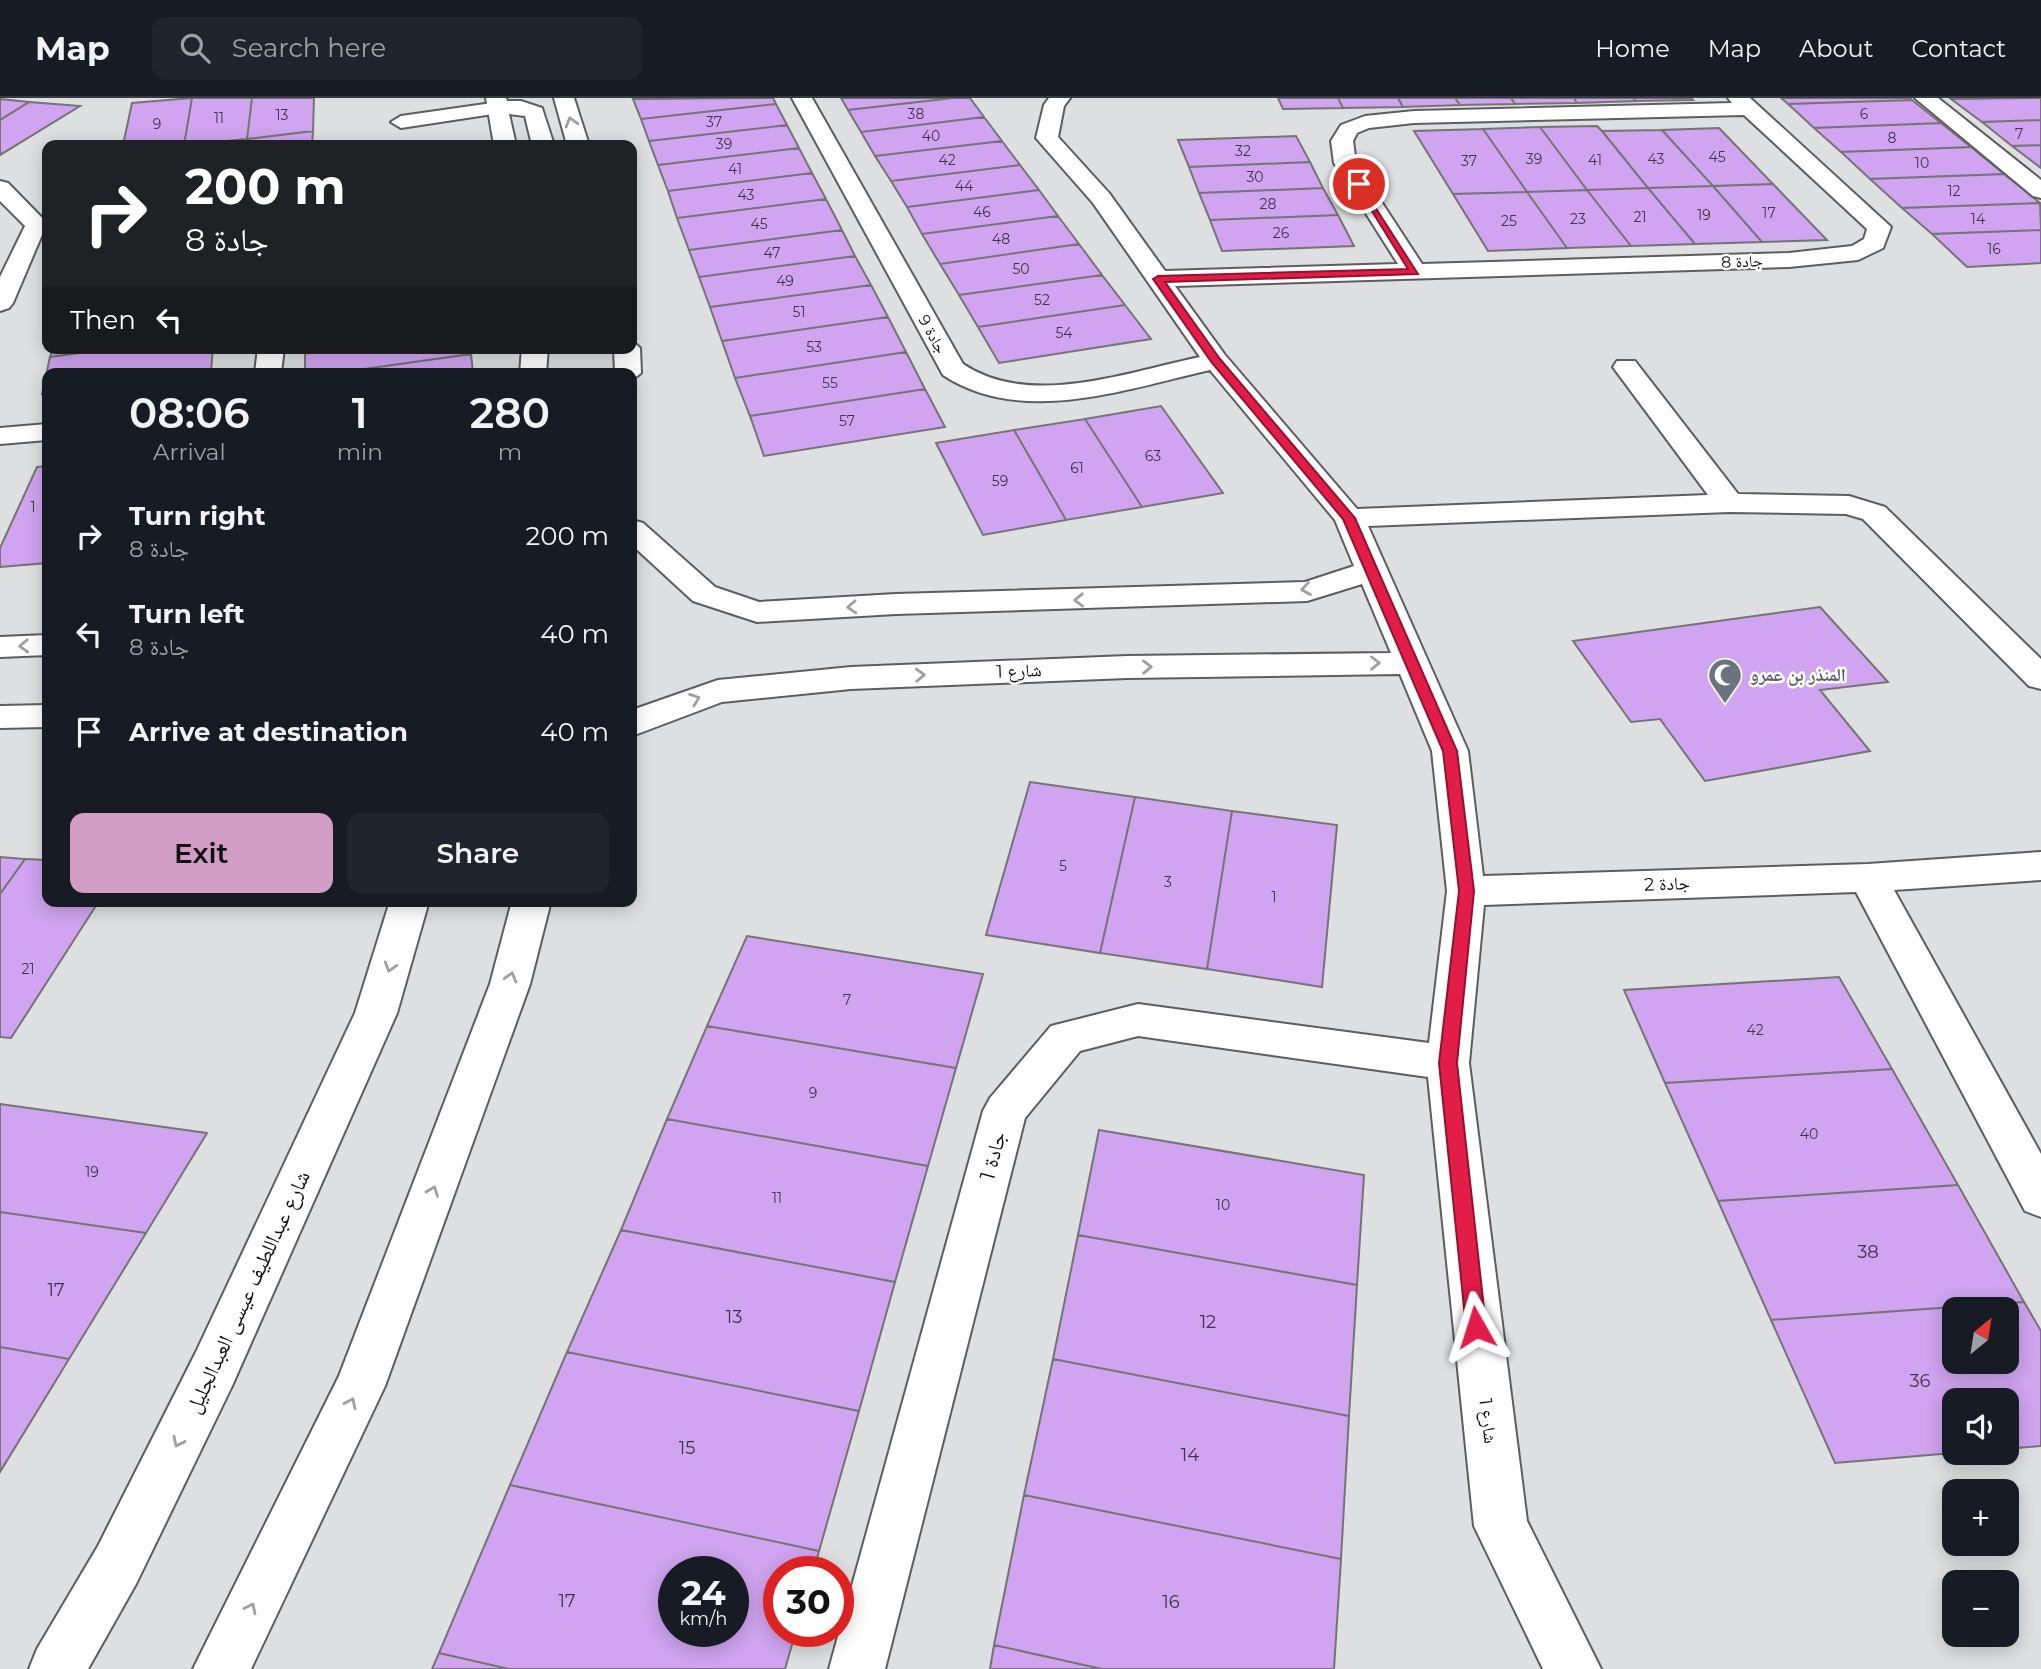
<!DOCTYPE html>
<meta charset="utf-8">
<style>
:root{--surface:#171b24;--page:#20242c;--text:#f1f3f6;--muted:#9ea1a6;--line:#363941;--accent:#d19dc5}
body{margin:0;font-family:Montserrat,"Noto Naskh Arabic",sans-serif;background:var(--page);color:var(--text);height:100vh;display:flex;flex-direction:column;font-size:26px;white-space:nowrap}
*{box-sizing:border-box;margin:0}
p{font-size:23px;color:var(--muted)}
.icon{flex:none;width:38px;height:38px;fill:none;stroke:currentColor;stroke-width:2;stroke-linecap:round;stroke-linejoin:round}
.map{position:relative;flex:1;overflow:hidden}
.side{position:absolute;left:42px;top:270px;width:595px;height:539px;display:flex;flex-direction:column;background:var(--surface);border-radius:14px;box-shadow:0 4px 18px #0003}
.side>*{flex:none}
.top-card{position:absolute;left:42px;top:42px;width:595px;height:214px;border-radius:14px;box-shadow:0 4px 18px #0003;background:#202124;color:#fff;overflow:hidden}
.needle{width:46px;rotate:30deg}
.fabs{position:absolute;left:1942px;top:1199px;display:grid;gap:14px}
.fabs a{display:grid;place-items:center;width:77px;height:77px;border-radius:14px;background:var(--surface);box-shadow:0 4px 18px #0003;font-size:35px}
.speed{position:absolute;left:658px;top:1458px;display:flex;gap:14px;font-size:35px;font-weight:700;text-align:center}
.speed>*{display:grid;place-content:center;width:91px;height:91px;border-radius:50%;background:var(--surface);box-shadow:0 4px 18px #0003;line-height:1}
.speed small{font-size:18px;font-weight:400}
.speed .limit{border:10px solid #d22;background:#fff;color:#111}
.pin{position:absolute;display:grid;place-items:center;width:60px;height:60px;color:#fff;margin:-30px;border:4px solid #fff;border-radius:50%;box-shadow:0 2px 7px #0007}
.me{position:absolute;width:77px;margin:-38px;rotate:354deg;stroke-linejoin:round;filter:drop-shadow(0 0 5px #0008)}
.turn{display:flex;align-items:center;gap:24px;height:147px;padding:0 28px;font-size:32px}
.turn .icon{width:91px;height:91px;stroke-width:2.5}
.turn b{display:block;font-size:49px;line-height:60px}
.then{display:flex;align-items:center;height:66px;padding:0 28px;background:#0003;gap:14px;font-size:26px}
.eta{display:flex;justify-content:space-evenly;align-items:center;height:119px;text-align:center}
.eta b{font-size:42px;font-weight:600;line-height:49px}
.cta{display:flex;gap:14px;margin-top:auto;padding:14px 28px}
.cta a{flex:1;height:80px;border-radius:14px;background:var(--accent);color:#111;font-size:28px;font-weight:600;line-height:80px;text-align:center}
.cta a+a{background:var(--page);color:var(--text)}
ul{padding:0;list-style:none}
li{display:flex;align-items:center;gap:21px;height:98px;padding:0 28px}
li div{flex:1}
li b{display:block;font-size:26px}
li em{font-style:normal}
header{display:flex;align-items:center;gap:42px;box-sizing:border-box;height:98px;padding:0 35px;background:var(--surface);border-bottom:2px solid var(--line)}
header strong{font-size:33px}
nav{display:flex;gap:38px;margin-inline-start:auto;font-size:24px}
.search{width:490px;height:63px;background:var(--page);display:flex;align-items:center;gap:18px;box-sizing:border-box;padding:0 24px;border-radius:14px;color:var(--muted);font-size:26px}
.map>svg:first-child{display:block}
.building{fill:#d0a4f0;stroke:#747475;stroke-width:2;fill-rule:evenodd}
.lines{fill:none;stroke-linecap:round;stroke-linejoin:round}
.minor-casing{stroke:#5d5d5f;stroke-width:4}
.major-casing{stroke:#5d5d5f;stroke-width:4}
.minor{fill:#fff;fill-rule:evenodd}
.major{fill:#fff;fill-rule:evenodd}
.oneway{stroke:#9f9f9f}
.route{fill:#e11d48;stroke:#92132f;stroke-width:2}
.labels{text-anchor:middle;stroke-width:5;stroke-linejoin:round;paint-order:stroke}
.number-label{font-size:14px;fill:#403548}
.far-street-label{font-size:16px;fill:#101010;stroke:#fff}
.street-label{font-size:18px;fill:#101010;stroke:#fff}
.worship-label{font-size:18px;font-weight:bold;fill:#5b616d;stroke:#fff;text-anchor:start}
.near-number-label{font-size:18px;fill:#403548}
.near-street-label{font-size:21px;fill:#101010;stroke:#fff}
</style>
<header>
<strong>Map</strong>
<div class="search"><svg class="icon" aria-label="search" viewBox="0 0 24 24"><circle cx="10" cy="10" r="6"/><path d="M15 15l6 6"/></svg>Search here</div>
<nav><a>Home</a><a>Map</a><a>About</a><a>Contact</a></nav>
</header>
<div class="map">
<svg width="2041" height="1571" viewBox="0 0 2041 1571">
<rect width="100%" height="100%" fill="#dedfe1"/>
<path class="building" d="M192 0H252L247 41 184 47Z
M192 0 184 47H123L132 5Z
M252 0H314L313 33 247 41Z
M773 0 776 6 641 21 633 1Z
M841 0H953L848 12Z
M953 0H970L984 19 861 34 848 12Z
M1278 0H1338L1343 10 1283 11Z
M1338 0H1398L1403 9 1343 10Z
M1398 0H1455L1460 7 1403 9Z
M1455 0H1511L1515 6 1460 7Z
M1511 0H1574L1577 5 1515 6Z
M1574 0H1633L1636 3 1577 5Z
M1633 0H1691L1693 2 1636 3Z
M1781 0H1910L1912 2 1788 6Z
M2041 0V22L1982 24 1951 1Z
M0 1 29 4 0 22Z
M1912 2 1941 25 1814 30 1788 6Z
M29 4 80 8 0 57V22Z
M776 6 787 27 649 43 641 21Z
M984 19 1002 43 875 58 861 34Z
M2041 22V47L2012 48 1982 24Z
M1941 25 1971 49 1841 54 1814 30Z
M787 27 799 50 658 67 649 43Z
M1597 28 1602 33 1648 90 1587 92 1540 29Z
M1540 29 1587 92 1527 94 1483 31Z
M1719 30 1773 86 1713 88 1662 32Z
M1483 31 1527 94 1453 96 1414 33Z
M1662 32 1713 88 1648 90 1602 33Z
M313 33 312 47H246L247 41Z
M1296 38 1310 64 1189 69 1178 42Z
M247 41 246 47H184Z
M1002 43 1020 67 891 83 875 58Z
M2041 47V70L2012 48Z
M1971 49 2004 76 1870 81 1841 54Z
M799 50 812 75 668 93 658 67Z
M1310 64 1323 90 1199 95 1189 69Z
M1020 67 1039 92 907 109 891 83Z
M812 75 826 101 677 120 668 93Z
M2004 76 2040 105 1902 110 1870 81Z
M1773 86 1827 142 1762 144 1713 88Z
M1713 88 1762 144 1695 146 1648 90Z
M1323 90 1338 117 1210 122 1199 95Z
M1648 90 1695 146 1631 148 1587 92Z
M1039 92 1058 118 922 136 907 109Z
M1587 92 1631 148 1567 150 1527 94Z
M1527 94 1567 150 1488 153 1453 96Z
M826 101 842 132 689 152 677 120Z
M2040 105 2041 132 1932 136 1902 110Z
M1338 117 1354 148 1222 153 1210 122Z
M1058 118 1079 146 940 166 922 136Z
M842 132 855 158 699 179 689 152Z
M2041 132V165L1967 169 1932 136Z
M1079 146 1102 177 959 197 940 166Z
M855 158 871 187 710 209 699 179Z
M1102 177 1125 207 978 229 959 197Z
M871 187 888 219 722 243 710 209Z
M1125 207 1151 241 999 265 978 229Z
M888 219 906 254 735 280 722 243Z
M53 250H115L50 259Z
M115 250H213L211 273 47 275V295L42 296 50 259Z
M305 250H470L471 256 336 275H305Z
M906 254 925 291 750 318 735 280Z
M471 256 473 275H336Z
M925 291 945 329 764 358 750 318Z
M1161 308 1223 395 1142 409 1085 321Z
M1085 321 1142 409 1066 422 1014 332Z
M1014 332 1066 422 983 437 936 345Z
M47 368V465L0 469V450L37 369Z
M1820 509 1888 584 1820 592 1870 653 1705 683 1660 621 1631 624 1573 543Z
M1030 684 1135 699 1100 855 986 837Z
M1135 699 1232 713 1207 871 1100 855Z
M1232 713 1337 727 1322 889 1207 871Z
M0 759 25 761 0 796Z
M25 761 47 762V803H99L11 940 0 939V796Z
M747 838 983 876 956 970 707 928Z
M1839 879 1892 971 1665 985 1624 892Z
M707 928 956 970 928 1068 667 1021Z
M1892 971 1958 1087 1718 1103 1665 985Z
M0 1006 207 1035 146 1135 0 1114Z
M667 1021 928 1068 895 1184 621 1132Z
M1099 1032 1364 1077 1357 1187 1078 1137Z
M1958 1087 2024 1204 1771 1222 1718 1103Z
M0 1114 146 1135 69 1261 0 1249Z
M621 1132 895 1184 859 1313 567 1254Z
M1078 1137 1357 1187 1349 1318 1053 1261Z
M2024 1204 2041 1233V1348L2007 1351V1302H1955V1354H1965L1835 1365 1771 1222ZM1955 1211H2007V1264H1955Z
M0 1249 69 1261 0 1374Z
M567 1254 859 1313 819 1453 510 1387Z
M1053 1261 1349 1318 1341 1461 1024 1397Z
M510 1387 819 1453 813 1474H779V1533H796L785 1571H509L439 1555ZM674 1474H733V1533H674Z
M1024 1397 1341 1461 1334 1571H1102L994 1547Z
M994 1547 1102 1571H990Z
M439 1555 509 1571H432Z"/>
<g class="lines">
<g class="minor-casing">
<path id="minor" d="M792 0H812L963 266C1030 311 1127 274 1200 259L1093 105 1036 40 1044 7 1049 0H1070L1064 8 1058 39 1109 95 1165 173 1398 166 1334 65 1331 43 1341 27 1365 18 1414 13 1732 5 1728 0H1750L1891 129 1883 150 1858 162 1789 169 1175 188 1225 257 1357 411 1708 397 1613 269 1617 263H1635L1738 396 1849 398 1885 409 2041 561V591L2029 588 1863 421 1846 416 1729 414 1368 428 1468 653 1483 778 1868 766 2041 754V782L1894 792 2041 1056V1119L2025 1113 1856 794 1484 807 1469 965 1527 1423 1601 1571H1543L1474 1428 1428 979 1138 938 1080 953 1025 1020 885 1571H829L983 1013 990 1000 1051 928 1138 906 1429 945 1447 793 1432 653 1400 576 1127 580 851 591 722 604 632 638V612L718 582 851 569 1127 558 1391 555 1362 486 1307 503 896 516 757 524 693 503 632 447V422L643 425 715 489 759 504 896 496 1305 484 1354 468 1335 422 1210 272C1126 291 1021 329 943 277ZM1744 17 1867 131 1864 141 1852 148 1789 155 1422 166 1356 65 1353 43 1357 35 1369 30 1414 25Z
M1915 0H1938L2041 82V100L2033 98Z
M499 4 506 6 509 10 506 14 401 30 391 24 401 18Z
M0 83 8 85 47 125 13 205 9 210 0 213V179L25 128 0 103Z
M258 250H284L281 275H255Z
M47 326V342L0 346V330Z
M47 537V557L0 559V539Z
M47 607V629L0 630V608Z"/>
</g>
<g class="major-casing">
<path id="major" d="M486 0H506L507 3H521L542 10 554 47H532L525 18 509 16 516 47H494Z
M554 0H574L589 47H567Z
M632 243 640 250 641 275 632 282V275H615L614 250H632Z
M522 250H548L546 275H520Z
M390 803H429L397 915 232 1288 136 1486 88 1571H29L37 1551 98 1448 196 1254 355 915Z
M512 803H551L530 886 385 1288 251 1571H193L339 1278 490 886Z"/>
</g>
<use href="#minor" class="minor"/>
<use href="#major" class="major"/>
</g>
<defs><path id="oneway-chevron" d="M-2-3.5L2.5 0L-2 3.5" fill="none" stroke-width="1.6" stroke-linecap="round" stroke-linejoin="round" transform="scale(1.75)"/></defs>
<g class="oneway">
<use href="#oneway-chevron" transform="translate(571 24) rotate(-106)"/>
<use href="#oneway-chevron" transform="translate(1306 491) rotate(171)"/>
<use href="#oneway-chevron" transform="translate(1079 502) rotate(179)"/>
<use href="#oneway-chevron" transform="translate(852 509) rotate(177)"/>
<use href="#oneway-chevron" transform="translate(24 548) rotate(178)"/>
<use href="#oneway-chevron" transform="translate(1375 565) rotate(-1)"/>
<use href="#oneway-chevron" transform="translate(1147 569) rotate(-1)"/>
<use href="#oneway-chevron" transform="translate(920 577) rotate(-2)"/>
<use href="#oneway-chevron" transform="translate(695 601) rotate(-20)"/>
<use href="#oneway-chevron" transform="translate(390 869) rotate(107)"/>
<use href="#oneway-chevron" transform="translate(511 879) rotate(-74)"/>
<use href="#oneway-chevron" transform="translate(433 1093) rotate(-69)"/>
<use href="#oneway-chevron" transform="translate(351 1305) rotate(-64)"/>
<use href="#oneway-chevron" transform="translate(178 1344) rotate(116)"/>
<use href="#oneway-chevron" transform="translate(251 1510) rotate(-64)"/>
</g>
<path class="route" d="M1359 84 1418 176 1165 184 1220 261 1355 420 1457 653 1474 793 1457 965 1486 1229 1483 1236 1476 1239 1469 1236 1466 1229 1439 965 1459 793 1443 653 1343 421 1212 265 1153 181 1158 178 1408 171 1355 86Z"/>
<defs>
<g id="mosque-pin" transform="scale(1.75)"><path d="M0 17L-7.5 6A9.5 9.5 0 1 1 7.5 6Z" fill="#6b7280" stroke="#fff"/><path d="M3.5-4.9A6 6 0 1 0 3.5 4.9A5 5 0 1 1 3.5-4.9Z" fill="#fff"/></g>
</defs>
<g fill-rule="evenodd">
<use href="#mosque-pin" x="1725" y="577"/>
</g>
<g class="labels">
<g class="number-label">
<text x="916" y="21">38</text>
<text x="1864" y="21">6</text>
<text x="282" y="22">13</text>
<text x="219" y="25">11</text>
<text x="714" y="29">37</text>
<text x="157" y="31">9</text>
<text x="2019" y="41">7</text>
<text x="931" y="43">40</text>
<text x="1892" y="45">8</text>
<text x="724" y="51">39</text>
<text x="1243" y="58">32</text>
<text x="1717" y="64">45</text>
<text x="1534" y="66">39</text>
<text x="1656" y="66">43</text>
<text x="947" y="67">42</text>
<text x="1595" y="67">41</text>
<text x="1469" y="68">37</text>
<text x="1922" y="70">10</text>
<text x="735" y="76">41</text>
<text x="1255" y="84">30</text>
<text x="964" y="93">44</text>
<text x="1954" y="98">12</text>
<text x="746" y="102">43</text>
<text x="1268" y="111">28</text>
<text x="982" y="119">46</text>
<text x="1769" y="120">17</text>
<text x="1704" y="122">19</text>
<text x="1640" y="124">21</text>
<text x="1578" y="126">23</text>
<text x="1978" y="126">14</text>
<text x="1509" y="128">25</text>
<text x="759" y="131">45</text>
<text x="1281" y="140">26</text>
<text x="1001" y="146">48</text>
<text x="1994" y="156">16</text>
<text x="772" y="160">47</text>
<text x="1021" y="176">50</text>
<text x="785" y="188">49</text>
<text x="1042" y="207">52</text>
<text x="799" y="219">51</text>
<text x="1064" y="240">54</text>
<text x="814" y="254">53</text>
<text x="830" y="290">55</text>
<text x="847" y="328">57</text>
<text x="1153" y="363">63</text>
<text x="1077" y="375">61</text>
<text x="1000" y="388">59</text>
<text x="33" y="414">1</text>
<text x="1063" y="773">5</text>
<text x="1168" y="789">3</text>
<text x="1274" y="804">1</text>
<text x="28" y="876">21</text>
<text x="847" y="907">7</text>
<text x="1755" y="937">42</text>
<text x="813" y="1000">9</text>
<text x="1809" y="1041">40</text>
<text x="92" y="1079">19</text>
<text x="777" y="1105">11</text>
<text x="1223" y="1112">10</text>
</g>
<g class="far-street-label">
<text transform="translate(1742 163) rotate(-2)" y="6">جادة 8</text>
<text transform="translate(933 236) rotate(61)" y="6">جادة 9</text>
</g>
<g class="street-label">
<text transform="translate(1019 573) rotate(-2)" y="6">شارع 1</text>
<text transform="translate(1667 786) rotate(-2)" y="6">جادة 2</text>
<text transform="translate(1488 1323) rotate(83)" y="6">شارع 1</text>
</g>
<g class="worship-label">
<text x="1750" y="583">المنذر بن عمرو</text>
</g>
<g class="near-number-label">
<text x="1868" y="1160">38</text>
<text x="56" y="1198">17</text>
<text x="734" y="1225">13</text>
<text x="1208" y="1230">12</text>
<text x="1920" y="1289">36</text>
<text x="687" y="1356">15</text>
<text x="1190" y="1363">14</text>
<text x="567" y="1509">17</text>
<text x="1171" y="1510">16</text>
</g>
<g class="near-street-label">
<text transform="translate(993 1058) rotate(-75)" y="7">جادة 1</text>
<text transform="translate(248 1194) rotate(-65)" y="7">شارع عبداللطيف عيسى العبدالجليل</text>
</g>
</g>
</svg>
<div class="fabs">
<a><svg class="needle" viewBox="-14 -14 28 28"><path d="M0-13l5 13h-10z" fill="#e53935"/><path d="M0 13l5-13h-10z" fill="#9ea1a6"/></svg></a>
<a><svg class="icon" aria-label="sound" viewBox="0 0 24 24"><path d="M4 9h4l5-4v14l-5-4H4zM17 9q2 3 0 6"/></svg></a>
<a>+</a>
<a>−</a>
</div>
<div class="speed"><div>24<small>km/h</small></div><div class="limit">30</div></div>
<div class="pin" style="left:1359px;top:86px;background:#d93025"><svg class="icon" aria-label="arrive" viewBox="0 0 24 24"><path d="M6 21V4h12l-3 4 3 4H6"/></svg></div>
<svg class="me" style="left:1476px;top:1229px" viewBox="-20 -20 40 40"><path d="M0-17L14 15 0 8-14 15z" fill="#e11d48" stroke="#fff" stroke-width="4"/></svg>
<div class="top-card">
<div class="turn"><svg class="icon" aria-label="right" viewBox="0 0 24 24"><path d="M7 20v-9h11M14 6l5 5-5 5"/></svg><div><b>200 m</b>جادة 8</div></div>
<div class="then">Then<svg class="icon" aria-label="left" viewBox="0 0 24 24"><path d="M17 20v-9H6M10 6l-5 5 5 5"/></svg></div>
</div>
<section class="side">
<div class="eta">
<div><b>08:06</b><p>Arrival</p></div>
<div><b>1</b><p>min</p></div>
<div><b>280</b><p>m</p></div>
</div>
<ul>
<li><svg class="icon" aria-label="right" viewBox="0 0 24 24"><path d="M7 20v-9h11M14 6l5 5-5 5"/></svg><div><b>Turn right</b><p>جادة 8</p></div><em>200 m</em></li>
<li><svg class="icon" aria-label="left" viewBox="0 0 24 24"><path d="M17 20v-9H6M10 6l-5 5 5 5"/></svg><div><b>Turn left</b><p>جادة 8</p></div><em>40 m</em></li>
<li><svg class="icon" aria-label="arrive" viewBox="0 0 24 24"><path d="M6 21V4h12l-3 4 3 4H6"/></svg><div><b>Arrive at destination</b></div><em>40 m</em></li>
</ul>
<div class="cta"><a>Exit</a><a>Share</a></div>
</section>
</div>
